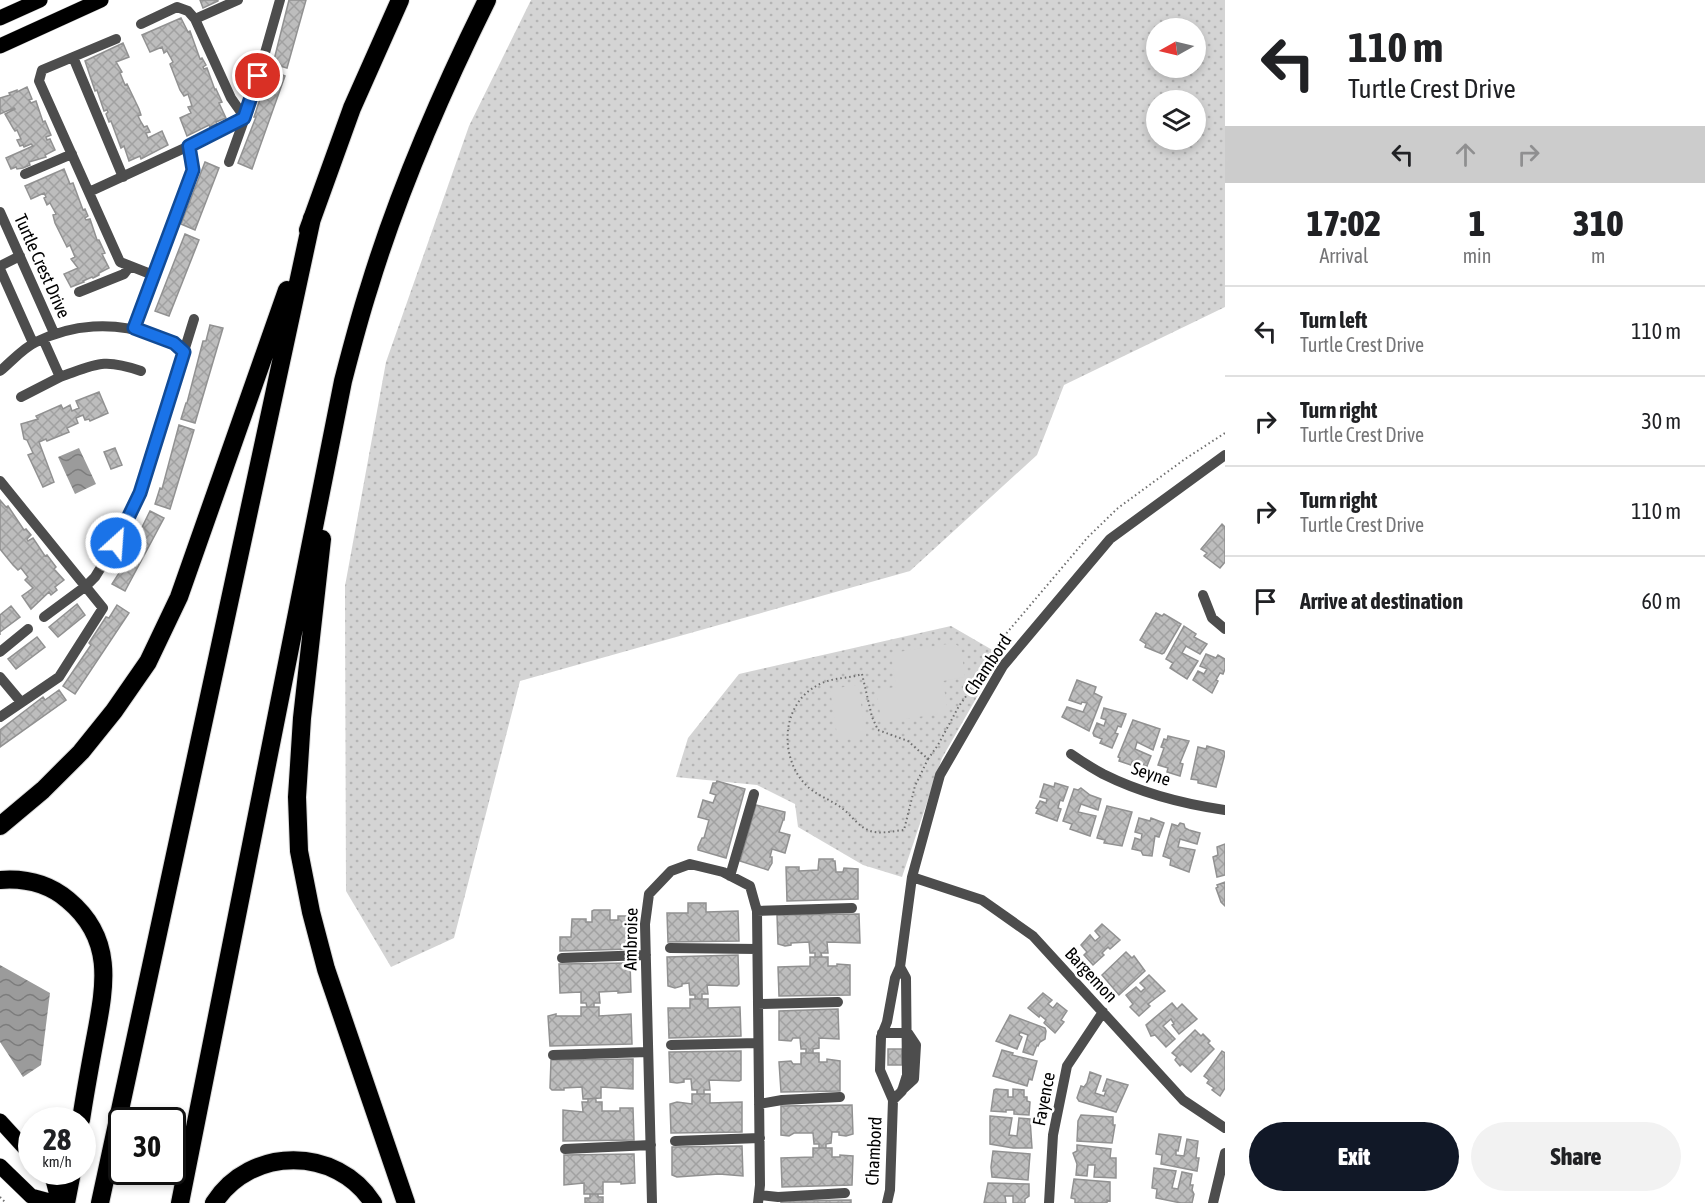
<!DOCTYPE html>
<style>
:root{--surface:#fff;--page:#f2f2f2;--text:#202124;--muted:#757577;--line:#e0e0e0;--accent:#111827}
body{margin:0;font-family:"Asap Condensed",sans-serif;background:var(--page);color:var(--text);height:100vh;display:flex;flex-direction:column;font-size:22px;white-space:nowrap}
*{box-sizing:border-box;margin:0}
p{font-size:20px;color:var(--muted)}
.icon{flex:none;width:33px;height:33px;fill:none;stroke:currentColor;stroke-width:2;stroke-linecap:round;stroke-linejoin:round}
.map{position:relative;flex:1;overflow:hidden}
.side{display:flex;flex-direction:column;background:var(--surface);width:480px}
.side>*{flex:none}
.guide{background:#fff;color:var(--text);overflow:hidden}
.needle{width:39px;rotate:262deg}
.fabs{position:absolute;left:1146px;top:18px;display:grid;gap:12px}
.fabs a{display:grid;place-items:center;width:60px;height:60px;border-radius:50%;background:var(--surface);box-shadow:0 3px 9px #0003;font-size:30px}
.speed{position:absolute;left:18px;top:1107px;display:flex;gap:12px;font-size:30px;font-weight:700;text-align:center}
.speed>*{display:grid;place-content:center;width:78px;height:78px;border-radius:50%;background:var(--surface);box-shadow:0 3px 9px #0003;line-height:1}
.speed small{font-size:15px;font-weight:400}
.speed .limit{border:3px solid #111;border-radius:9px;background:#fff;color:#111}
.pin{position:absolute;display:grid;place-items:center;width:51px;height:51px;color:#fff;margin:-26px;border:3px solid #fff;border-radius:50%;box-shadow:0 2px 6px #0007}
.me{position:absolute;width:66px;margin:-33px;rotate:26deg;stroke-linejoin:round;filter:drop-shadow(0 0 4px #0008)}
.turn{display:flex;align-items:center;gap:21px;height:126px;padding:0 24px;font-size:27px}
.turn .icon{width:78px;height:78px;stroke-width:2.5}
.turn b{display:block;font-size:42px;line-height:51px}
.lanes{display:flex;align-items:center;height:57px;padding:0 24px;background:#0003;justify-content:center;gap:30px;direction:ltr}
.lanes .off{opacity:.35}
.eta{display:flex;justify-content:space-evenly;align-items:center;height:102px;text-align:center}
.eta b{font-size:36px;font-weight:800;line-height:42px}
.primary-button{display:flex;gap:12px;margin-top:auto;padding:12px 24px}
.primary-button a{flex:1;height:69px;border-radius:36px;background:var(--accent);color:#fff;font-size:24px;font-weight:800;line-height:69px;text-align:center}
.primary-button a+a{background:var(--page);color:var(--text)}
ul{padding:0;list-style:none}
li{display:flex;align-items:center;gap:18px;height:90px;padding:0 24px;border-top:2px solid var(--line)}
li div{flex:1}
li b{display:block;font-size:22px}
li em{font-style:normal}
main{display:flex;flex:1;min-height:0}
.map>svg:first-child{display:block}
.grass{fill:url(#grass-dots);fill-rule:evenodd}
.pitch{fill:#d4d4d4}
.water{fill:url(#water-waves)}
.building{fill:url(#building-cross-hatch);stroke:#919191;stroke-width:1.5}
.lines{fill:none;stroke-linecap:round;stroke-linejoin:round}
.major-casing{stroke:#dbdbdb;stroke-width:16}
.highway-casing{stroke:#dbdbdb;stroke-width:20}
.path{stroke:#6f6f6f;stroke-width:2;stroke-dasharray:1.5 3;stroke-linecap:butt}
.minor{stroke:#4d4d4d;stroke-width:10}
.major{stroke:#000;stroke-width:15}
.highway{stroke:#000;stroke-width:18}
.route-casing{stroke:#114b97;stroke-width:15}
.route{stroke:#1a73e8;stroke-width:10}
.labels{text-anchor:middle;stroke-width:5;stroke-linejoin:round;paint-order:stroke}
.street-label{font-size:18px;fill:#000;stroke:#fff}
</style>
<main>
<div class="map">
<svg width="1225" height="1203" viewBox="0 0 1225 1203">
<defs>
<pattern id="grass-dots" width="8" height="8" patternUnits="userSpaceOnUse" patternTransform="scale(1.5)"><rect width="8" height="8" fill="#d4d4d4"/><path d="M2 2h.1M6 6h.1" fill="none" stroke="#b4b4b4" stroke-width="1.8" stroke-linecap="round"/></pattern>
<pattern id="water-waves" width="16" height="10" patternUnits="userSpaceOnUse" patternTransform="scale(1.5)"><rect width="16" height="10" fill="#9b9b9b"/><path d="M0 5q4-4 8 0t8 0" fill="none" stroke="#7c7c7c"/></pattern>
<pattern id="building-cross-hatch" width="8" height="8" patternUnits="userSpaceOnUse" patternTransform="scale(1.5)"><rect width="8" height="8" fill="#bdbdbd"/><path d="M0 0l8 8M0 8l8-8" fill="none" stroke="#a1a1a1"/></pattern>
</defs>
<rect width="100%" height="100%" fill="#fff"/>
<path class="grass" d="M531 0H1225V307L1064 385 1037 455 910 571 520 681 454 938 391 967 346 891 345 586 386 362 469 126ZM1196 28V68H1156V28ZM1196 100V140H1156V100Z
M951 626 1001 655 942 758 902 877 863 865 798 827 795 804 757 785 676 777 688 738 739 674Z"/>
<path class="pitch" d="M954 643 961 648 965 677 943 681 947 707 943 713 887 722 881 718 877 695 881 689 896 687 892 660 898 652Z
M858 685 866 736 838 741 830 689Z"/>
<path class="water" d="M79 448 96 484 75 494 58 457Z
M0 965 50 993 41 1065 23 1077 0 1042Z"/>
<path class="building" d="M200 0H218V1L203 8Z
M289 0H306L287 68 273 64Z
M181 18 188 32 190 31 200 59 202 58 206 65 203 67 204 69 207 68 215 90 216 89 222 102 219 103 226 118 216 122 217 124 210 127 209 125 187 136 180 118 191 113 188 107 192 106 188 94 184 96 180 90 170 64 173 62 167 51 164 53 162 47 150 52 142 35Z
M123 43 129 57 116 62 122 72 120 73 125 85 127 84 139 109 141 115 138 116 141 122 144 127 147 126 150 132 146 133 148 138 162 131 168 145 141 159 140 156 129 161 124 146 121 148 111 121 109 122 106 114 108 112 107 110 104 111 97 90 95 91 85 61Z
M273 71 285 76 252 169 238 163 256 117H254L264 87 267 88Z
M27 87 32 99 29 100 31 103 36 101 43 122 45 121 51 135 46 137 47 140 50 139 55 150 45 155 46 157 29 162 30 165 23 168 17 169 16 167 11 169 6 158 33 146 31 144 24 147 23 145 20 146 17 140 21 139 17 130 15 131 13 128 5 114 15 109 14 108 0 114V98L10 95 9 93 17 90V92Z
M205 162 219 168 195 230 181 224Z
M64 169 70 184 73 183 83 210 85 209 88 216 85 218 86 220 90 219 97 240H99L105 253 102 254 109 268 99 273V275L93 278 92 277 83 281 84 282 71 287 64 274 78 268 71 259 75 257 70 245 67 247 55 223 53 215 56 214 50 203 47 205 44 198 46 197 44 193 31 199 25 186Z
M185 234 199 240 169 316 155 311Z
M210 325 223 328 195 423 181 419 186 403H187L203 341H206Z
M99 392 108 413 90 421 89 419 85 420 83 415 76 418 78 423 67 428 69 432 47 441 46 439 39 442 54 482 43 487 28 455 33 453 27 440 24 439 21 424 38 419 36 416 61 405 63 409 70 405 72 411 79 408 76 401Z
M179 425 194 430 170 509 155 504 160 488 162 489Z
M115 448 122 465 111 469 104 452Z
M0 500 6 507 8 506 24 530 26 529 31 535 27 539 28 541 33 538 45 556 47 555 56 567 54 569 64 580 55 587 57 590 51 595 49 592 31 609 22 596 33 588 25 580 28 577 21 568 18 570 13 565 0 549Z
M150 511 164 518 125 591 112 584 121 570Z
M1222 524 1225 527V562L1220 568 1204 556 1207 553 1201 549Z
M77 604 85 615 58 637 49 627Z
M117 605 129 613 75 694 63 686 91 645 89 643 106 617 109 618Z
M11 606 20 617 0 632V635V615Z
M1156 613 1162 616 1164 614 1181 624 1164 653 1162 654 1145 647 1146 644 1140 640Z
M1184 626 1196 634 1194 637 1207 644 1200 654 1186 646 1182 653 1198 661 1187 679 1170 668 1173 663 1166 659Z
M37 637 45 647 16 669 8 659Z
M1206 654 1216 658 1218 655 1225 659V669L1223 674 1220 673 1216 680 1218 681 1212 693 1193 680 1198 671 1204 674 1207 669 1200 666Z
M1077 680 1096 687 1094 693 1102 697 1089 731 1062 717 1067 707 1083 712 1087 703 1082 702 1081 704 1069 700Z
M59 690 66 700 0 747V730L43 697 45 700Z
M1104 708 1126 714 1121 727 1118 726 1115 733 1118 734 1112 748 1100 743 1102 739 1094 736 1093 733 1097 723 1104 726 1106 720 1101 718Z
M1133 720 1160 729 1153 750 1137 742 1135 749 1151 756 1147 766 1132 762 1131 765 1119 761 1120 758 1118 757Z
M1168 736 1189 741 1180 763 1183 764 1180 776 1167 772 1168 768 1158 765 1164 748 1161 747 1164 739 1167 740Z
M1207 746 1224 751 1225 754 1216 787 1198 783V780L1191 779 1198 747 1206 749Z
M717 781 745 789 726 858 698 850V847L702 838H704L709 820 698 817 703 800 713 803 716 795 710 793 713 783H716Z
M1055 783 1068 787 1063 801 1060 800 1058 808 1061 809 1057 821 1036 813 1038 809 1036 808 1040 801 1046 803 1047 799 1040 797 1044 784 1054 787Z
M1081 788 1090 795 1101 799 1098 810 1081 804 1078 812 1096 816 1090 836 1070 829 1072 824 1063 821 1074 789 1078 790Z
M756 805 785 812 784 820H783L779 832 790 835 785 853 772 849 770 857H772V863L768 870 740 861Z
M1107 806 1132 812 1122 846 1104 843 1105 840 1097 838Z
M1139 818 1150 821 1151 818 1164 823 1159 837 1155 836 1152 856 1143 855 1141 851 1132 849 1135 838 1141 840 1142 834 1135 832Z
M1180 823 1184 824 1185 828 1189 830 1200 833 1197 844 1180 839 1178 847 1195 850 1189 872 1170 865 1171 859 1163 856 1172 824 1178 826Z
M1225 844V875L1217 877 1213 857 1218 855 1217 847Z
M819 859H833V861H835L836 872H843L844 868 858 869V899L787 901 786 867H799V871L818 870Z
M1225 882V906L1221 902 1216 888 1218 887 1217 885Z
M688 903H706V912L738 911 739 941 668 942 667 913H688Z
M594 910H610V920H618V916H629L631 949 560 951V937H571L572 919H586V922H592V911Z
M859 914 860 943 827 942 828 953H821L822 957H815V953H810L809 942 791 943V945L785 946 778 944 777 915Z
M1102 924 1120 940 1110 949 1108 947 1102 953 1104 955 1093 965 1084 955 1087 952 1081 945 1090 935 1095 941 1100 937 1095 931Z
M1126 952 1132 958 1134 956 1145 971 1119 995 1102 975Z
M738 955 739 984 737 986 707 985 708 994H702V999H695V995H690L689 983 682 984V986L675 988 668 986 667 957Z
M810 957H828V966H837V964L850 965V995L779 996 778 967 810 966Z
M630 963 631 992 618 993V991L599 992 600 1003H594V1007H587L586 1003H581V992L560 993 559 964Z
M1149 975 1165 991 1148 1004 1150 1006 1139 1016 1130 1007 1133 1004 1126 995 1136 987 1141 992 1145 988 1140 983Z
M1043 993 1052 1000 1048 1004 1053 1008 1057 1003 1067 1011 1061 1020 1064 1022 1055 1033 1044 1023 1046 1020 1040 1015 1039 1017 1028 1008Z
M690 999H708V1008L740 1007 741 1036 669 1038 668 1008H690Z
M1172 1003 1177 1009 1182 1004 1197 1019 1179 1034 1172 1025 1174 1024 1171 1019 1163 1026 1175 1039 1166 1047 1155 1035 1151 1036 1146 1025Z
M581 1007H599V1016L631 1014 632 1044 550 1046 548 1016 556 1014V1016H581Z
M838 1009 839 1039 819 1038V1048L813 1049V1053H806V1049H801L800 1038H793L791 1041 779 1040V1011Z
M1010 1015 1045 1028 1046 1031 1045 1039 1040 1042 1038 1046 1037 1045 1033 1055 1023 1052 1028 1035 1020 1032 1019 1035 1022 1037 1017 1049 996 1041Z
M1195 1030 1201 1036 1203 1034 1210 1041 1208 1043 1214 1049 1191 1072 1182 1064 1180 1066 1175 1060 1177 1057 1172 1053Z
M888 1049H902V1065H888Z
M1002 1050 1013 1053 1012 1055 1037 1061 1032 1080 1029 1079 1027 1086 993 1076Z
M741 1051V1080L739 1081 709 1080 710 1090H704V1094H697V1090H692L691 1079H684V1082L677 1083 670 1082 669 1052Z
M1222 1051 1225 1053V1088L1220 1096 1212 1090 1214 1088 1207 1083 1209 1080 1204 1076Z
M801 1053H819V1062H827V1059L840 1061V1091L781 1092 779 1062 791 1061 793 1064H801Z
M633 1059V1089L601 1087V1098L583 1099 582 1087 564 1088V1090H552L550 1088 551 1060Z
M1090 1072 1101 1076 1095 1093 1104 1096 1106 1091H1103L1107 1079 1128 1085 1116 1112 1079 1101 1077 1098 1081 1086 1084 1087 1087 1083Z
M996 1089 1008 1090V1097H1013V1089L1024 1090V1097H1027V1101L1030 1102 1029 1115 1014 1114V1110H1006V1112L991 1111 994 1090Z
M692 1094H710V1103L742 1102V1132L671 1133 670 1104 677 1102 692 1104Z
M596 1098V1102H602V1111H620V1108H633L634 1140 563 1141V1110L583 1112 582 1102H588V1099Z
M852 1105 853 1134 846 1136 839 1135V1132H832L831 1143 826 1144V1148H819V1144H814L813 1133H794L789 1136 781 1135V1106Z
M1081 1115 1113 1117V1125H1115L1112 1143 1077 1141 1078 1121Z
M990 1116 1012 1118 1009 1135 1017 1136 1019 1118 1030 1119 1032 1148H1013L990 1144Z
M1159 1134 1181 1137 1178 1151 1176 1150V1155L1184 1156 1187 1139 1198 1141 1196 1158H1199L1197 1171 1161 1164 1162 1155 1156 1154Z
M1077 1145 1111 1149 1110 1158H1116V1178L1094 1177 1095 1165H1088L1087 1176 1076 1175 1077 1164 1073 1153 1077 1151Z
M742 1146 743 1176 719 1174 677 1177 672 1175V1147Z
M813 1148H832V1157H840V1155L853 1156 852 1185 782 1187 781 1158 813 1157Z
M993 1151 1030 1154 1028 1180 992 1177 991 1167Z
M634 1154 635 1183 621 1184V1182H603V1194H584V1183L564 1185V1155Z
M1154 1168 1176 1171 1172 1188 1178 1189 1182 1172 1192 1174 1190 1185H1193L1192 1190 1194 1194 1192 1203H1181L1156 1198 1157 1189 1152 1188Z
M1074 1179 1110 1182V1201L1107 1200V1203H1075V1199L1071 1198Z
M988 1183 1029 1184V1196L1025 1199V1203H1013V1196H1005L1006 1203H984Z
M590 1194H598V1197H603V1203H585V1198H590Z
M851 1200V1203H781V1201Z"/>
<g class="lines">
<g class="major-casing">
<path id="major" d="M0 18 40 0
M0 46 101 0
M0 1121 32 1156
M0 1166 31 1196 57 1203
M46 1172 53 1180 59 1203"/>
</g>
<g class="highway-casing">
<path id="highway" d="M308 230 352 108 400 0
M322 539 302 718 297 797 299 851 311 912 326 969 406 1203
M0 826 43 790 81 752 114 711 148 662 179 597 287 290
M0 880C25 878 49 884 68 900 115 939 105 986 95 1039 90 1066 85 1093 81 1120
M66 1203 72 1172
M100 1203 312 218
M180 1203 343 381C351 350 359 319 369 288 399 189 441 93 487 0
M214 1203C250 1146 337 1146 373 1203"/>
</g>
<path class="path" d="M862 674 872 717 878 730 908 741 928 759 915 786 904 830C893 831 878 835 868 830 858 826 852 816 843 809 832 800 815 795 805 784 779 756 781 704 818 685 832 677 848 679 862 674Z
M928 759 938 745 959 706 992 660 1005 635 1088 537 1118 508 1185 459 1225 433
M0 1197 6 1203"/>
<path class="minor" d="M195 19 238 0
M116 39 42 70 39 81 120 262 153 275
M73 57 123 177
M229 162 253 95 280 0
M25 174 72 154
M89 192 189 146 245 118 231 98 195 19 188 11 177 7 141 24
M0 212 54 333
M0 266 20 256
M0 269 33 343
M79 292 124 274 130 266
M133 328 193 170 189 146
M43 339 60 377C97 364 103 358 141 371
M0 371C11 362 23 348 36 342 72 324 114 321 152 335 164 339 174 343 184 352
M21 397 60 377
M0 481 103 608 59 677 0 717
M1203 595 1212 618 1225 629
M44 617 86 586 95 577 116 543 140 493 194 319
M0 652 28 629
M0 677 21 702
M1071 754C1081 761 1092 768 1103 774 1141 793 1183 804 1225 810
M730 876 754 794
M912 877 982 900 1033 936 1183 1100 1225 1128
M757 911 852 908
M670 948 757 949
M562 958 646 955
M758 1004 838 1002
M882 1033H908L916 1045 914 1079 902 1090
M671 1045 758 1043
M553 1055 648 1052
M893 1100 902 1091 907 1075 906 978 900 967
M759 1104 782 1100 840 1097
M675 1141 760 1138
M565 1149 651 1145
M759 1195 778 1197 845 1193
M652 1203 645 924 649 894 671 871 690 864 723 872 750 886 757 911 760 1185 758 1203
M887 1203 890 1190 893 1100 880 1070 881 1037 887 1022 895 978 900 967 912 877 940 775 1003 666 1110 539 1225 455
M1049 1203 1053 1135 1067 1066 1103 1012
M1213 1203 1225 1153"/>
<use href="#major" class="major"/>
<use href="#highway" class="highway"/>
</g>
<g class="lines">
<g class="route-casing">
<path id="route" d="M116 543 140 493 184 352 174 343 134 328 193 170 189 146 244 118 258 76"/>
</g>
<use href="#route" class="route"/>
</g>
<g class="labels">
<g class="street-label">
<text transform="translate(42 266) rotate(66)" y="6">Turtle Crest Drive</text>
<text transform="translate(988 665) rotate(-56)" y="6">Chambord</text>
<text transform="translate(1151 774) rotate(19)" y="6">Seyne</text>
<text transform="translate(631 939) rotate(-89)" y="6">Ambroise</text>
<text transform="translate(1091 975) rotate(47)" y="6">Bargemon</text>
<text transform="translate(1044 1099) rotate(-79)" y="6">Fayence</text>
<text transform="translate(874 1151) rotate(-87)" y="6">Chambord</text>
</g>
</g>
</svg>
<div class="fabs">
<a><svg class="needle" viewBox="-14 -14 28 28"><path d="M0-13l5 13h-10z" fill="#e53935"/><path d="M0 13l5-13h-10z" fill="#757577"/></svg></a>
<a><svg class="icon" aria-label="layers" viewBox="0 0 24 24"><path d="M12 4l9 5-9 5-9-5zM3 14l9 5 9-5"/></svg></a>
</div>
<div class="speed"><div>28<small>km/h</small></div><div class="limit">30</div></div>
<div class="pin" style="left:258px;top:76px;background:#d93025"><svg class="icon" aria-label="arrive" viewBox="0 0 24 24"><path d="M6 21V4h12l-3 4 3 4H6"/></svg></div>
<svg class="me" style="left:116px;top:543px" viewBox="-20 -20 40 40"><circle r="17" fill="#1a73e8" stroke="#fff" stroke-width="3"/><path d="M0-11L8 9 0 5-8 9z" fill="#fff"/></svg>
</div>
<section class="side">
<div class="guide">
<div class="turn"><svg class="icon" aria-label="left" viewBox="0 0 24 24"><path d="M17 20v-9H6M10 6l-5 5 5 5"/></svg><div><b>110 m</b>Turtle Crest Drive</div></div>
<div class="lanes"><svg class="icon" aria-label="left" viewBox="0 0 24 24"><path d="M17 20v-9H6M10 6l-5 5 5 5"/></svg><svg class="icon off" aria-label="ahead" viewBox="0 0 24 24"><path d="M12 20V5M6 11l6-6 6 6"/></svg><svg class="icon off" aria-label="right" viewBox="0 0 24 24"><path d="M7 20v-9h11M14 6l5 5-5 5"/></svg></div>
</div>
<div class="eta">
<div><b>17:02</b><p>Arrival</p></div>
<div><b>1</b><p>min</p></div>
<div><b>310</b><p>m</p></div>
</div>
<ul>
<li><svg class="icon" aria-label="left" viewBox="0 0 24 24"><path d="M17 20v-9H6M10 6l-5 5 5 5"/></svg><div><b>Turn left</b><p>Turtle Crest Drive</p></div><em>110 m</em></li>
<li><svg class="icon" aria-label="right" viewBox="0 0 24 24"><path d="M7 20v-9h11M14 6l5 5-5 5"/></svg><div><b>Turn right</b><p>Turtle Crest Drive</p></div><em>30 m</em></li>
<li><svg class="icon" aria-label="right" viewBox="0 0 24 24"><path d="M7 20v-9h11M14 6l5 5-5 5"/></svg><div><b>Turn right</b><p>Turtle Crest Drive</p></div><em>110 m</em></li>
<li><svg class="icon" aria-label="arrive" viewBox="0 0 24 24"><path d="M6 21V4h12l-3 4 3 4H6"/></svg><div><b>Arrive at destination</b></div><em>60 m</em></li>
</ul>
<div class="primary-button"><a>Exit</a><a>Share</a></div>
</section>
</main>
